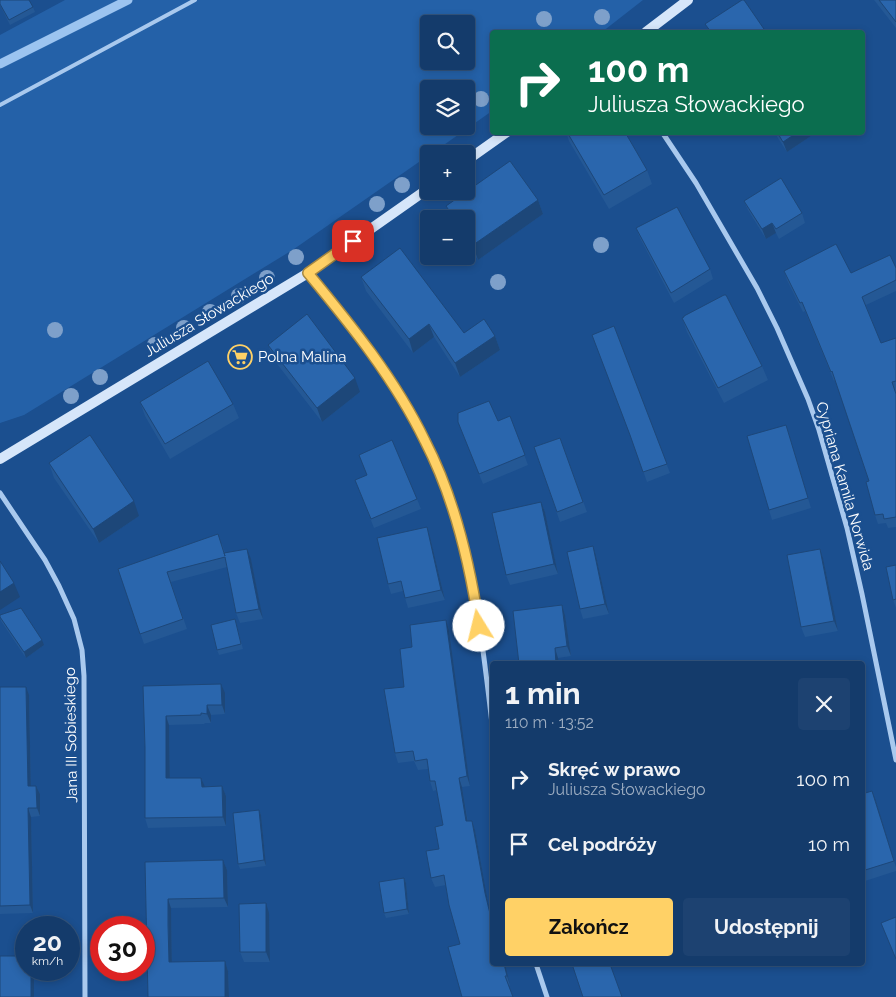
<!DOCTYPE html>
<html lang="pl">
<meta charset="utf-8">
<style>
:root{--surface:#143b6b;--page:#1d4271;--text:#f1f3f6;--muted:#9dadc1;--line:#33557e;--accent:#ffd166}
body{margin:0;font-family:Raleway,sans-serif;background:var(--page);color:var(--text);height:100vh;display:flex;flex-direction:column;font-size:19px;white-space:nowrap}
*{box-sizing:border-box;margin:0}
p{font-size:16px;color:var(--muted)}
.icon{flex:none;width:28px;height:28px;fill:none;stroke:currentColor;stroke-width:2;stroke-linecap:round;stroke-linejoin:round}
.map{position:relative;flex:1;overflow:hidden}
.sheet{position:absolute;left:490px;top:661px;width:375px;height:305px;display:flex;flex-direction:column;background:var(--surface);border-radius:5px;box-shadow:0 2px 8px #0003,0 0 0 1px var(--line)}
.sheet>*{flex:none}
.hud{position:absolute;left:490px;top:30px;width:375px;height:105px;border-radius:5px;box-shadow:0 2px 8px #0003,0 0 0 1px var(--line);background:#0b6e4f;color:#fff;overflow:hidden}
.tools{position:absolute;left:420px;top:15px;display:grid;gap:10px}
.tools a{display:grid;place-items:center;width:55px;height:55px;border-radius:5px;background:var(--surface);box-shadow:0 2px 8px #0003,0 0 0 1px var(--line);font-size:25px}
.speed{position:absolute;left:15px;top:916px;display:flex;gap:10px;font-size:25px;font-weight:700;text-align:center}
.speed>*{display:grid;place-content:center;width:65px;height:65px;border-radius:50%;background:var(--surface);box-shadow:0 2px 8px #0003,0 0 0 1px var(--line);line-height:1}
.speed small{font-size:12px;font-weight:400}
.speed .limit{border:8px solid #d22;background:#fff;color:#111}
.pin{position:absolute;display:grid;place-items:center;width:42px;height:42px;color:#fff;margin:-21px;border-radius:10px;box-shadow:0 2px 8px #0006}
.me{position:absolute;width:55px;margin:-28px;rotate:351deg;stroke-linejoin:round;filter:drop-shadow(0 0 4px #0008)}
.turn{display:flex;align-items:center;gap:18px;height:105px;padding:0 15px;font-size:22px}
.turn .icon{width:65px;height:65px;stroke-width:2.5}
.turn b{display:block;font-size:35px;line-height:42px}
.round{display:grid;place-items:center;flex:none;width:52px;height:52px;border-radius:5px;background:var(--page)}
.overview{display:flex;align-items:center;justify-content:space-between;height:85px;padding:0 15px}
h1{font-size:30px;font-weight:700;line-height:38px}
.cta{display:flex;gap:10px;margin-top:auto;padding:10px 15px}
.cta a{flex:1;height:58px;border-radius:5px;background:var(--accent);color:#111;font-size:20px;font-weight:700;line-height:58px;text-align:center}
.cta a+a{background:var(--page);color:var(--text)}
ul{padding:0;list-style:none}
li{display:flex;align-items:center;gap:15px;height:65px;padding:0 15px}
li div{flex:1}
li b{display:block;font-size:19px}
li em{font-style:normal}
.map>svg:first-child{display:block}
.green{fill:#2461a8;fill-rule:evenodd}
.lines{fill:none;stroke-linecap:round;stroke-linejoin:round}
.stream{stroke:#9cc4f0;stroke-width:9}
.service{stroke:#a9c9ee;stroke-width:4}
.minor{stroke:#a9c9ee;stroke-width:5}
.secondary{stroke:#d6e6fa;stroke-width:10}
.tree{fill:#7ea0ca}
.wall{fill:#245895}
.shaded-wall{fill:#1d4779}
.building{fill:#2a66ad;stroke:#1d4779}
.route-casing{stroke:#a68842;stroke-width:12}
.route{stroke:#ffd166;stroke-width:9}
.labels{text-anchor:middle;stroke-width:5;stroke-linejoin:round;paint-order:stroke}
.street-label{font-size:15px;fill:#fff;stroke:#1b4f8f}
.poi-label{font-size:15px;fill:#fff;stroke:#1b4f8f;text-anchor:start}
</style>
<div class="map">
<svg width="896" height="997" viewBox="0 0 896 997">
<rect width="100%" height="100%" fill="#1b4f8f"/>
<path class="green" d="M65 0H643L602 32H492V111L431 154H429V155L294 249 24 415 0 423V35ZM429 24H466V61H429ZM429 89H466V126H429Z"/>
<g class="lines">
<path class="stream" d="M0 64 128 0"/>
<path class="service" d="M0 105 195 0"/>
<path class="minor" d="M662 132 696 183 757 288 777 328 808 399 819 430 847 528 862 594 896 760
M308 273C350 326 395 379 425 441 443 476 454 514 464 552 467 565 472 579 474 592 482 636 487 680 492 724
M0 493 45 560 59 586 74 619 82 650 84 676 85 997
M536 964 547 997"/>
<path class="secondary" d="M646 32 688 0
M466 161 507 132
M0 459 308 273 429 188"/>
</g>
<g class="tree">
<circle cx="602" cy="17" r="8"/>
<circle cx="544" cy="19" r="8"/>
<circle cx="481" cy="99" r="8"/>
<circle cx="402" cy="185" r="8"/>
<circle cx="377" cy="204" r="8"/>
<circle cx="601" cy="245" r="8"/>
<circle cx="296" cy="257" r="8"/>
<circle cx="267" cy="278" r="8"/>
<circle cx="498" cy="282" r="8"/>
<circle cx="239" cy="296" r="8"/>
<circle cx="210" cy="312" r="8"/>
<circle cx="184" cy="328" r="8"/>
<circle cx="55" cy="330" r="8"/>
<circle cx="155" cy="345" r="8"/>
<circle cx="100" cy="377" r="8"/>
<circle cx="71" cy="396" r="8"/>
</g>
<path class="wall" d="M0 0 33 7 35 12 10 25 0 5Z
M874 0H896V28Z
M566 132H625L647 170 652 184 609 209 569 141Z
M774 132H817L787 152Z
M538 200 543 214 478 260 466 242V219H451L446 206Z
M744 201 802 213 805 223 779 239 776 233 766 239 748 210Z
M636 228 710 269 713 279 674 303 640 238Z
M896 268V291L866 305 881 343 896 338V527L888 528 886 523 878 524 875 515 869 481 835 380 834 381 805 311 803 312 787 280 784 271 851 273Z
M361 277 464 333 495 336 500 350 460 377 434 337 413 353 366 291Z
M682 318 762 366 768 380 724 403 687 332Z
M614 326 670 473 647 482 632 439Z
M268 345 360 392 322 422 274 360Z
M140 402 233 404 239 418 170 459 145 416Z
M510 416 528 465 483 484 458 422 498 421Z
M786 425 811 508 772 520 769 510Z
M560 438 587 512 560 522 534 447Z
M359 455 417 499 421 509 374 528 355 480 367 475Z
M49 463 139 516 99 543 54 478Z
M541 502 545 512 558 574 510 585 506 575Z
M427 527 430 537 445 600 408 608 403 591 391 594 388 584Z
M222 544 225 553 251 559 263 619 240 623 236 613 227 567 171 582 187 629 144 644 118 569Z
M820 549 823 558 838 631 805 637 801 627Z
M596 556 609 614 583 619 580 609Z
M896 565V608L893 600Z
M562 605 565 615 571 656 519 664Z
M0 615 44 645 26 658 1 621Z
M235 619 243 649 219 655 217 650Z
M446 620 449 630 470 786 462 787 468 821H472L475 830 488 902 492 919V964H505L510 985 509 986 460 944 446 885 435 887 431 878 439 849 443 825 437 790 433 791 430 781 428 769 418 770 414 761 398 763 395 753 404 687Z
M143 686 225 693V714L211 715V723H205L204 724 169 725 170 778 205 787 222 786 226 796V826L148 828 145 818V747Z
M0 687 29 695 31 786H36L40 794V816L31 817 33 913 0 914Z
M862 794 876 801 896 867V871L865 881 862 873Z
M259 810 261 815 266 866 240 869 238 864Z
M223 860 227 870 228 907 171 908 172 962 225 961 228 971 229 997H148L145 862Z
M404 878 406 883 409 914 386 918 384 913Z
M269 913 270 962H244L240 952Z"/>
<path class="shaded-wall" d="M798 132H817L787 152 783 142Z
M538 200 543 214 478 260 473 245Z
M772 223 776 233 766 239 762 229Z
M429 324 434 337 413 353 409 339Z
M495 336 500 350 460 377 455 363Z
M355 378 360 392 322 422 317 408Z
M134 501 139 516 99 543 93 529Z
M541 502 545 512 558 574 554 564Z
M427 527 430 537 445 600 441 590Z
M593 546 596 556 609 614 605 604Z
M247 549 251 559 263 619 259 609Z
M820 549 823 558 838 631 834 621Z
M14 583 20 597 0 610V592Z
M562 605 565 615 571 656 567 646Z
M446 620 449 630 470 786 467 776Z
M42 640 44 645 26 658 24 652Z
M555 648 558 658 559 664H556Z
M221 684 225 693V714L222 705Z
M26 687 29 695 31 794 28 786Z
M207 705 211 715V723L207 714Z
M166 716 169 725 170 787 166 778Z
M201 778 205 787H202Z
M459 778 462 787 469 830 466 821Z
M36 786 40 794V816L37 808Z
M222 786 226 796V826L223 817Z
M872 791 876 801 896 867 894 861Z
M28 808 31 817 33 913 30 905Z
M259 810 261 815 266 866 264 860Z
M472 821 475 830 488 902 492 919V922L485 893Z
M223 860 227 870 228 907 224 898Z
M404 878 406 883 409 914 407 909Z
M168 899 171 908 172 972 169 962Z
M266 903 269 913 270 962 266 952Z
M225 961 228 971 229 997H225Z
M504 964H505L510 985 507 976Z
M31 970H34V997H31Z"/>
<path class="building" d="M0 0H29L33 7 9 20 0 4Z
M742 0H744L766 32H711L705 24Z
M879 0H896V22Z
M567 132H625L647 170 604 195Z
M777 132H798L783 142Z
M510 161 538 200 473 245 466 236V219H455L446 206Z
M781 178 802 213 776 229 772 223 762 229 744 201Z
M677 207 710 269 671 293 636 228Z
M836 244 851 273 890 255 896 268V280L862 297 881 343 896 338V381L892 382 896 394V517L884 519 883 514 875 515 866 482 869 481 832 371 831 372 802 302 800 303 784 271Z
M400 248 464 333 484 319 495 336 455 363 429 324 409 339 361 277Z
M724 295H726L762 366 718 388 682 318 684 317V316Z
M307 314 355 378 317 408 268 345Z
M614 326 667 464 643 472 630 435 592 335Z
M208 361 233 404 165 444 140 402Z
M489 401 498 421 510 416 525 455 479 474 458 422V413Z
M786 425 808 498 769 510 747 436Z
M90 435 134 501 93 529 49 463Z
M560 438 583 502 557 512 534 447Z
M392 440 417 499 371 519 355 480 367 475 359 455Z
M541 502 554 564 506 575 492 513Z
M427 527 441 590 405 598 401 581 388 584 377 538Z
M218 534 225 556 224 553 247 549 259 609 236 613 225 557 167 572 183 619 140 634 118 569Z
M593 546 605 604 580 609 567 552Z
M820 549 834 621 801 627 787 555Z
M0 561 14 583 0 592Z
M896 565V599L893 600 886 567Z
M562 605 567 646 555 648 556 664H519L513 611Z
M21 608 42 640 24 652 0 617V615Z
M235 619 241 644 217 650 211 625Z
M446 620 467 776 459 778 466 821H472L485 893 492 922V964H504L507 976H505L513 997H462L448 947 460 944 449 905 444 875 431 878 426 851 439 849 435 827 443 825 435 781H430L427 759 415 761 413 751 395 753 384 689 404 687 400 649 412 647 410 625Z
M221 684 222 705H207V714L201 713V715L166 716V778H201L202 787 222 786 223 817 145 818V747L143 686Z
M0 687H26L28 786H36L37 808H28L30 905 0 906Z
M872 791 894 861 862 871V794Z
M259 810 264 860 238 864 233 813Z
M223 860 224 898 168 899V925L169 962 225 961V997H148L145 862Z
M404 878 407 909 384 913 379 882Z
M266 903V952H240L239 904Z
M896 917V959L881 923Z
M0 956H26V970H31V997H0Z
M572 964H610L622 997H583Z"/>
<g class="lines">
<g class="route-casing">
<path id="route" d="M353 241 308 273C351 325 395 379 425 441 454 497 470 564 479 626"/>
</g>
<use href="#route" class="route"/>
</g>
<defs>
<g id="supermarket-ring" transform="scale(1.25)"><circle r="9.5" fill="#1b4f8f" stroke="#ffd166" stroke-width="1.5"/><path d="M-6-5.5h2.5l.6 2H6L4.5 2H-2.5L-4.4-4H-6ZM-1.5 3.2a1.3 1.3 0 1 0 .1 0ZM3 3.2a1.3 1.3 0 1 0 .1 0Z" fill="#ffd166"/></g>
</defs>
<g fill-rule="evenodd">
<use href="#supermarket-ring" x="240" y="357"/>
</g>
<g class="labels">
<g class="street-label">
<text transform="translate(209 315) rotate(-31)" y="5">Juliusza Słowackiego</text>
<text transform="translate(845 486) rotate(74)" y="5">Cypriana Kamila Norwida</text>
<text transform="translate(71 735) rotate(-91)" y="5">Jana III Sobieskiego</text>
</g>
<g class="poi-label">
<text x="258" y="362">Polna Malina</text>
</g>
</g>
</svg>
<div class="tools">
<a><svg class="icon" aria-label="search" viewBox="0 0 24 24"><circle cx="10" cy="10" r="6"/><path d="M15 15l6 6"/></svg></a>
<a><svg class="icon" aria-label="layers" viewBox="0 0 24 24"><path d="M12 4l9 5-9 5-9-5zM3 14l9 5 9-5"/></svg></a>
<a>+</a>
<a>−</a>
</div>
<div class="speed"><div>20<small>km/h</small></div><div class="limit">30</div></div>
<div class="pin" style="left:353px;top:241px;background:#d93025"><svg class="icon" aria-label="arrive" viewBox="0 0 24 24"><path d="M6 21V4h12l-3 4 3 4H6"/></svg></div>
<svg class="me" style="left:479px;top:626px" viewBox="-20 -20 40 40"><circle r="19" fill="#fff"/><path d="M0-13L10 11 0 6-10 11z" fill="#ffd166"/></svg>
<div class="hud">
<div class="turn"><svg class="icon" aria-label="right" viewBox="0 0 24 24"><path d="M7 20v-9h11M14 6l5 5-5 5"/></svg><div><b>100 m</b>Juliusza Słowackiego</div></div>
</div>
<section class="sheet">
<div class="overview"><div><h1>1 min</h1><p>110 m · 13:52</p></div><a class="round"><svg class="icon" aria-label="close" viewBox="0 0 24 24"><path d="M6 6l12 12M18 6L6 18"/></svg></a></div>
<ul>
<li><svg class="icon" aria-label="right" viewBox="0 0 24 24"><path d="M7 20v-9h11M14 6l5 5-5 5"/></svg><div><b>Skręć w prawo</b><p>Juliusza Słowackiego</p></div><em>100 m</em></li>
<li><svg class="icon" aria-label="arrive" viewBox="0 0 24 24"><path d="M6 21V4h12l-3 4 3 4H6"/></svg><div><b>Cel podróży</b></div><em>10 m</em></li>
</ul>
<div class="cta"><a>Zakończ</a><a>Udostępnij</a></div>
</section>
</div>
